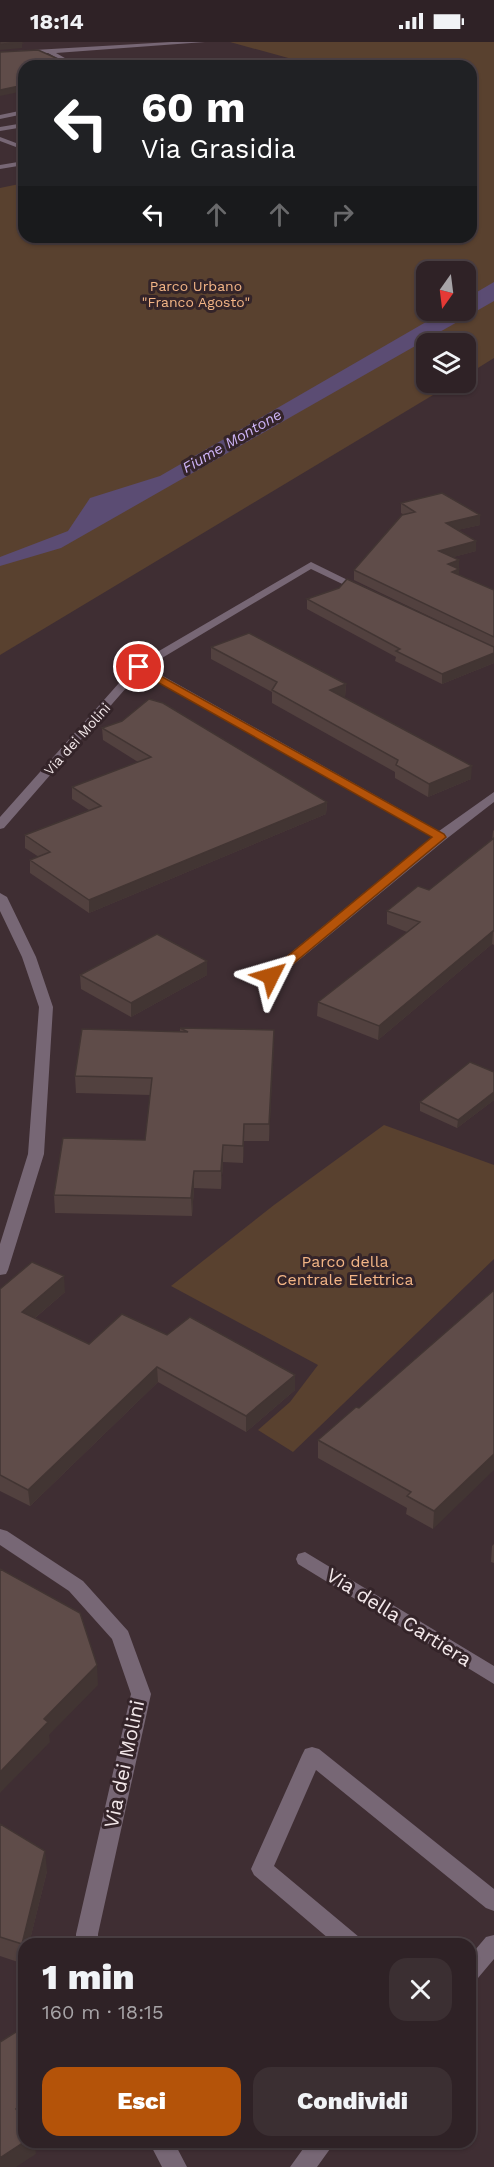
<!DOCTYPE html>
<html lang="it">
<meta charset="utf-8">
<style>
:root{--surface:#2f2226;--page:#3b2f32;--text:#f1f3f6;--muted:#a7a4a7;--line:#4a3f43;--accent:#b45309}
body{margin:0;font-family:"Work Sans",sans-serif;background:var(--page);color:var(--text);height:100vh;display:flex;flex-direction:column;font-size:22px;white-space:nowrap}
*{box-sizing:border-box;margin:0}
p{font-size:20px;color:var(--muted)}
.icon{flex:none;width:33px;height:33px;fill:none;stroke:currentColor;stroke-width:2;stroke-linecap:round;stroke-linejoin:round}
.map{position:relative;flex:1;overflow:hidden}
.drawer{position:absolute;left:18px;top:1896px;width:458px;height:210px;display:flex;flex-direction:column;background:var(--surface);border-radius:18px;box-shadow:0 2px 4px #0004,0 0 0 2px var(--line)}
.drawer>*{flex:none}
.banner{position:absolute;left:18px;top:18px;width:459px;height:183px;border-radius:18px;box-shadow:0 2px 4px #0004,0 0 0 2px var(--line);background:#202124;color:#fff;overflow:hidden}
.needle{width:39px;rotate:194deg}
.buttons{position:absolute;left:416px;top:219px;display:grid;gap:12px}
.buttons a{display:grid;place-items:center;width:60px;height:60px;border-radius:12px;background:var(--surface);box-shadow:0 2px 4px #0004,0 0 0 2px var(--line);font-size:30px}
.pin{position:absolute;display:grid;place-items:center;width:51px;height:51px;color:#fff;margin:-26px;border:3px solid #fff;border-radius:50%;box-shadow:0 2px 6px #0007}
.me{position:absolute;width:66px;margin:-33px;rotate:50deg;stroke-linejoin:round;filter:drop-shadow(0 0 4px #0008)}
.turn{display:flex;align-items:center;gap:21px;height:126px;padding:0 24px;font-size:27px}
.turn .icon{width:78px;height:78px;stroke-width:2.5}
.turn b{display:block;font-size:42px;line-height:51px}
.lanes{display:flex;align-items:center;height:57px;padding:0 24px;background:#0003;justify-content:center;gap:30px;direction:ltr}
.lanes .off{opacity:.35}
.round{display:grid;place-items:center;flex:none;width:63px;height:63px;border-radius:18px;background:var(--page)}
.headline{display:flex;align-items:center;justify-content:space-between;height:102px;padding:0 24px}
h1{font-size:36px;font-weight:800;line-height:45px}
.primary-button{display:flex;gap:12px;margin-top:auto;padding:12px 24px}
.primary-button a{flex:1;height:69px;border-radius:18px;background:var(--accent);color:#fff;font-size:24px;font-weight:800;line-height:69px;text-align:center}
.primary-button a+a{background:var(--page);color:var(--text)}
.status{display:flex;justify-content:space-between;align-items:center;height:42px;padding:0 30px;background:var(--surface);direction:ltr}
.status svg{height:16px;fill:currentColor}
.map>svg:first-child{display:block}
.green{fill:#59412f;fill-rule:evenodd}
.water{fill:#5b4c73}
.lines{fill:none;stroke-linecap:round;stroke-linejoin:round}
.service{fill:#776775;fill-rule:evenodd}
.minor{fill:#776775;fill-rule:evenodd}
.wall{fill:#52413f}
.shaded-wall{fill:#423533}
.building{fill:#5f4c49;stroke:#423533;stroke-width:1.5}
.route{fill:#b45309;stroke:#753606;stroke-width:1.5}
.labels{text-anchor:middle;stroke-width:6;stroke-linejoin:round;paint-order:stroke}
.far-park-label{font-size:14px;fill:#f3b586;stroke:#342429}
.far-street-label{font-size:14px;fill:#f3e8ea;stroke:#342429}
.far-water-label{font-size:15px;font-style:italic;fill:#cdb3f6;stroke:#342429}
.park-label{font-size:16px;fill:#f3b586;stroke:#342429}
.near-street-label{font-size:20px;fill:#f3e8ea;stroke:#342429}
</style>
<div class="status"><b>18:14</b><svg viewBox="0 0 49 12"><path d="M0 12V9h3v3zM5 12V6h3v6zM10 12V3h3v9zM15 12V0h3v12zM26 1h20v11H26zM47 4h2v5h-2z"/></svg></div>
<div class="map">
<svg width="494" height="2125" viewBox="0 0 494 2125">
<rect width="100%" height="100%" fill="#3f2e33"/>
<path class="green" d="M230 0H494V316L465 334V302H426V340L453 341 0 613V146L24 141V195H471V24H261L292 17ZM426 230H465V268H426Z
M384 1083 494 1123V1217L293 1410 258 1388 290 1360 318 1323 171 1244 274 1163Z"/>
<path class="water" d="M494 240V259L61 506 0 524V515L68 489 90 456 160 434 445 269 465 268V257Z"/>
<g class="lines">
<path class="service" d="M295 18 297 21 273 24 274 23Z
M24 68V72L0 77V73Z
M24 81V85L0 89V85Z
M0 95 24 104V108L0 99Z
M24 119V123L0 127V123Z
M312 1705 319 1707 494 1847V1869L486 1866 316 1728 274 1824 359 1895 362 1902H335L254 1833 251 1827 302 1713 305 1707Z"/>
<path class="minor" d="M171 0H205L56 11 79 24H71L48 11 0 14V10Z
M311 520 368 548 367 550H359L311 527 147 625 439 789 494 750V760L445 798 276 937 271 938 264 934 266 931 432 795 140 630 4 786 0 787V775L135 623Z
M0 851 7 855 36 915 53 965 44 1112 8 1228 6 1232 0 1233V1202L28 1112 39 965 22 915 0 869Z
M0 1487 7 1489 83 1539 128 1589 151 1652 98 1892V1902H76V1892L131 1652 112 1597 69 1549 0 1503Z
M305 1510 494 1624V1642L298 1522 296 1517 298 1512Z
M494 1893V1917L478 1936 470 1938V1914L486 1895Z
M149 2100H174L187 2125H162Z
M308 2100H335L317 2125H290Z"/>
</g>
<path class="wall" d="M401 461 480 473V483L457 488 476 509 453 515 459 518V533L494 548V621L442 642 395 619 396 615 307 567V557L472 595 354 538V528L404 473 401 471Z
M211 605 346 642 345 655H344L471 737 428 755 395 736V730L272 661V650L211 617Z
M102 686 327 760 326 772 89 871 30 831V818L39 815 25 806V793L89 768 72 757V745L138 720 103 698Z
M494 788V903L492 902 378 998 317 974 318 960 407 890 387 882V869L429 848 492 798 493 789Z
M207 919V933L131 975 81 947 80 933Z
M180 986 274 988 269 1099H244L243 1121 223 1120 221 1147 194 1146 192 1174 55 1171 54 1153 145 1098 150 1053 76 1051 75 1034 180 990Z
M494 1030V1058L457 1086 420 1069V1060Z
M0 1247 65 1250 35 1276 89 1302 167 1293 295 1333V1348L246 1390 158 1340 30 1464 0 1449Z
M494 1248 433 1487 406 1472 407 1466 318 1416V1398L359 1366Z
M494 1502V1521L491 1520 492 1504Z
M0 1782 47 1829 24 1922 0 1914Z"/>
<path class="shaded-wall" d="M22 1V6L0 8V2Z
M24 43V49L0 54V48Z
M480 473V483L445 491 446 481Z
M476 499V509L439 519V509Z
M459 518V537L448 522Z
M494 611V621L442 642V632Z
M346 642 345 655 330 661V648Z
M472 724 471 737 428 755 429 742Z
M327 760 326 772 89 871V858Z
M493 889 492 902 378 998 379 984Z
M207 919V933L131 975V961Z
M274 988V1005L269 1099V1082Z
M494 1050V1058L457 1086 458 1078Z
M244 1082V1099L243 1121V1104Z
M223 1103V1120L221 1147V1129Z
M194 1129V1146L192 1174 191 1156Z
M64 1234 65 1250 23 1286 22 1270Z
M157 1325 158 1340 30 1464 28 1448Z
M295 1333V1348L246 1390V1374Z
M494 1412V1428L433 1487 434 1469Z
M97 1623 98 1643 49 1693 50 1700 0 1751V1730L44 1677Z
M45 1809 47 1829 29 1902H24V1922L22 1902Z
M24 2062V2082L16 2067Z
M24 2100H35L36 2112 16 2125H0V2116Z"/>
<path class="building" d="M0 0H20L22 1 0 2Z
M38 8 74 24H24V43L0 48V10Z
M442 451 480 473 446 481 476 499 439 509 459 518 448 522 459 527 452 530 494 548V595L354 528 402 473 415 470 401 461Z
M347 537 494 605V611L442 632 396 609 400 607 307 557 339 546Z
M249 591 346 642 330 648 472 724 429 742 396 723 398 718 272 648 277 640 211 605Z
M149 657 163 661 327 760 89 858 30 818 50 810 25 793 101 764 72 745 151 715 102 686 122 679Z
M494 796V889H493L379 984 318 960 420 880 387 869 418 844 429 848Z
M157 892 207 919 131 961 80 933Z
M180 986 274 988 269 1082H244L243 1104 223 1103 221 1129H194L191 1156 54 1153 63 1096 145 1098 152 1036 75 1034 82 987 188 990Z
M470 1020 494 1030V1050L458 1078 420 1060Z
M32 1220 64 1234 22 1270 89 1302 122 1272 167 1293 190 1275 295 1333 246 1374 157 1325 28 1448 0 1433V1247Z
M494 1248V1412L434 1469 407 1454 411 1450 318 1398 356 1365 359 1366Z
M0 1527 80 1571 97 1623 44 1677 48 1680 0 1730Z
M0 1782 45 1809 22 1902 0 1895Z
M24 1985V2062L16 2067 24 2078V2100L0 2116V2000Z"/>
<path class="route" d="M139 622 444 792 446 795 276 936H267L265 934 267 931 432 795 136 628V623Z"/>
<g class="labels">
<g class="far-park-label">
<text x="196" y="249">Parco Urbano<tspan x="196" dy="16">"Franco Agosto"</tspan></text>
</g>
<g class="far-street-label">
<text transform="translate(77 697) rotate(-48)" y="5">Via dei Molini</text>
</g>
<g class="far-water-label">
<text transform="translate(232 399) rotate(-30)" y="5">Fiume Montone</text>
</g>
<g class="park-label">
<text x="345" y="1225">Parco della<tspan x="345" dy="18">Centrale Elettrica</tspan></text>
</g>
<g class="near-street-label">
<text transform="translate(399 1575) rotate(32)" y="7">Via della Cartiera</text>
<text transform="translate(124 1722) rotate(-78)" y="7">Via dei Molini</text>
</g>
</g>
</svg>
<div class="buttons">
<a><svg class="needle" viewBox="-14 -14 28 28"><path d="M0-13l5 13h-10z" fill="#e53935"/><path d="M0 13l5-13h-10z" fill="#a7a4a7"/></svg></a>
<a><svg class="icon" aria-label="layers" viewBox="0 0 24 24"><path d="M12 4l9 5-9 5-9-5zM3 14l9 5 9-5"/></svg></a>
</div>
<div class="pin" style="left:139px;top:625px;background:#d93025"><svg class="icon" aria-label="arrive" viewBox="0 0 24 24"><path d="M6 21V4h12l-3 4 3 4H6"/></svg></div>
<svg class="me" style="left:271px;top:934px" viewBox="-20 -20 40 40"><path d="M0-17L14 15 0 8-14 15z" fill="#b45309" stroke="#fff" stroke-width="4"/></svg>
<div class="banner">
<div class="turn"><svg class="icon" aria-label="left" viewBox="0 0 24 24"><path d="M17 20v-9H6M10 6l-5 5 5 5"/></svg><div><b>60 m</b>Via Grasidia</div></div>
<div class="lanes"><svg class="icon" aria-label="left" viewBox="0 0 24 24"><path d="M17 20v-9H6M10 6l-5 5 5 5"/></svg><svg class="icon off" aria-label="ahead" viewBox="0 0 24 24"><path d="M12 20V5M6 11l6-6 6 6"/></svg><svg class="icon off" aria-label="ahead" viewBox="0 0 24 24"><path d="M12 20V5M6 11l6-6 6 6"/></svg><svg class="icon off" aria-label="right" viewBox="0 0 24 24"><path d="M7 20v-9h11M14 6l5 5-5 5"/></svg></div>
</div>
<section class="drawer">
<div class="headline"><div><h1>1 min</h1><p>160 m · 18:15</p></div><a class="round"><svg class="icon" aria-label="close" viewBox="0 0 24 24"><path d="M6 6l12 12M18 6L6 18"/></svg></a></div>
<div class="primary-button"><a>Esci</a><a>Condividi</a></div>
</section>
</div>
